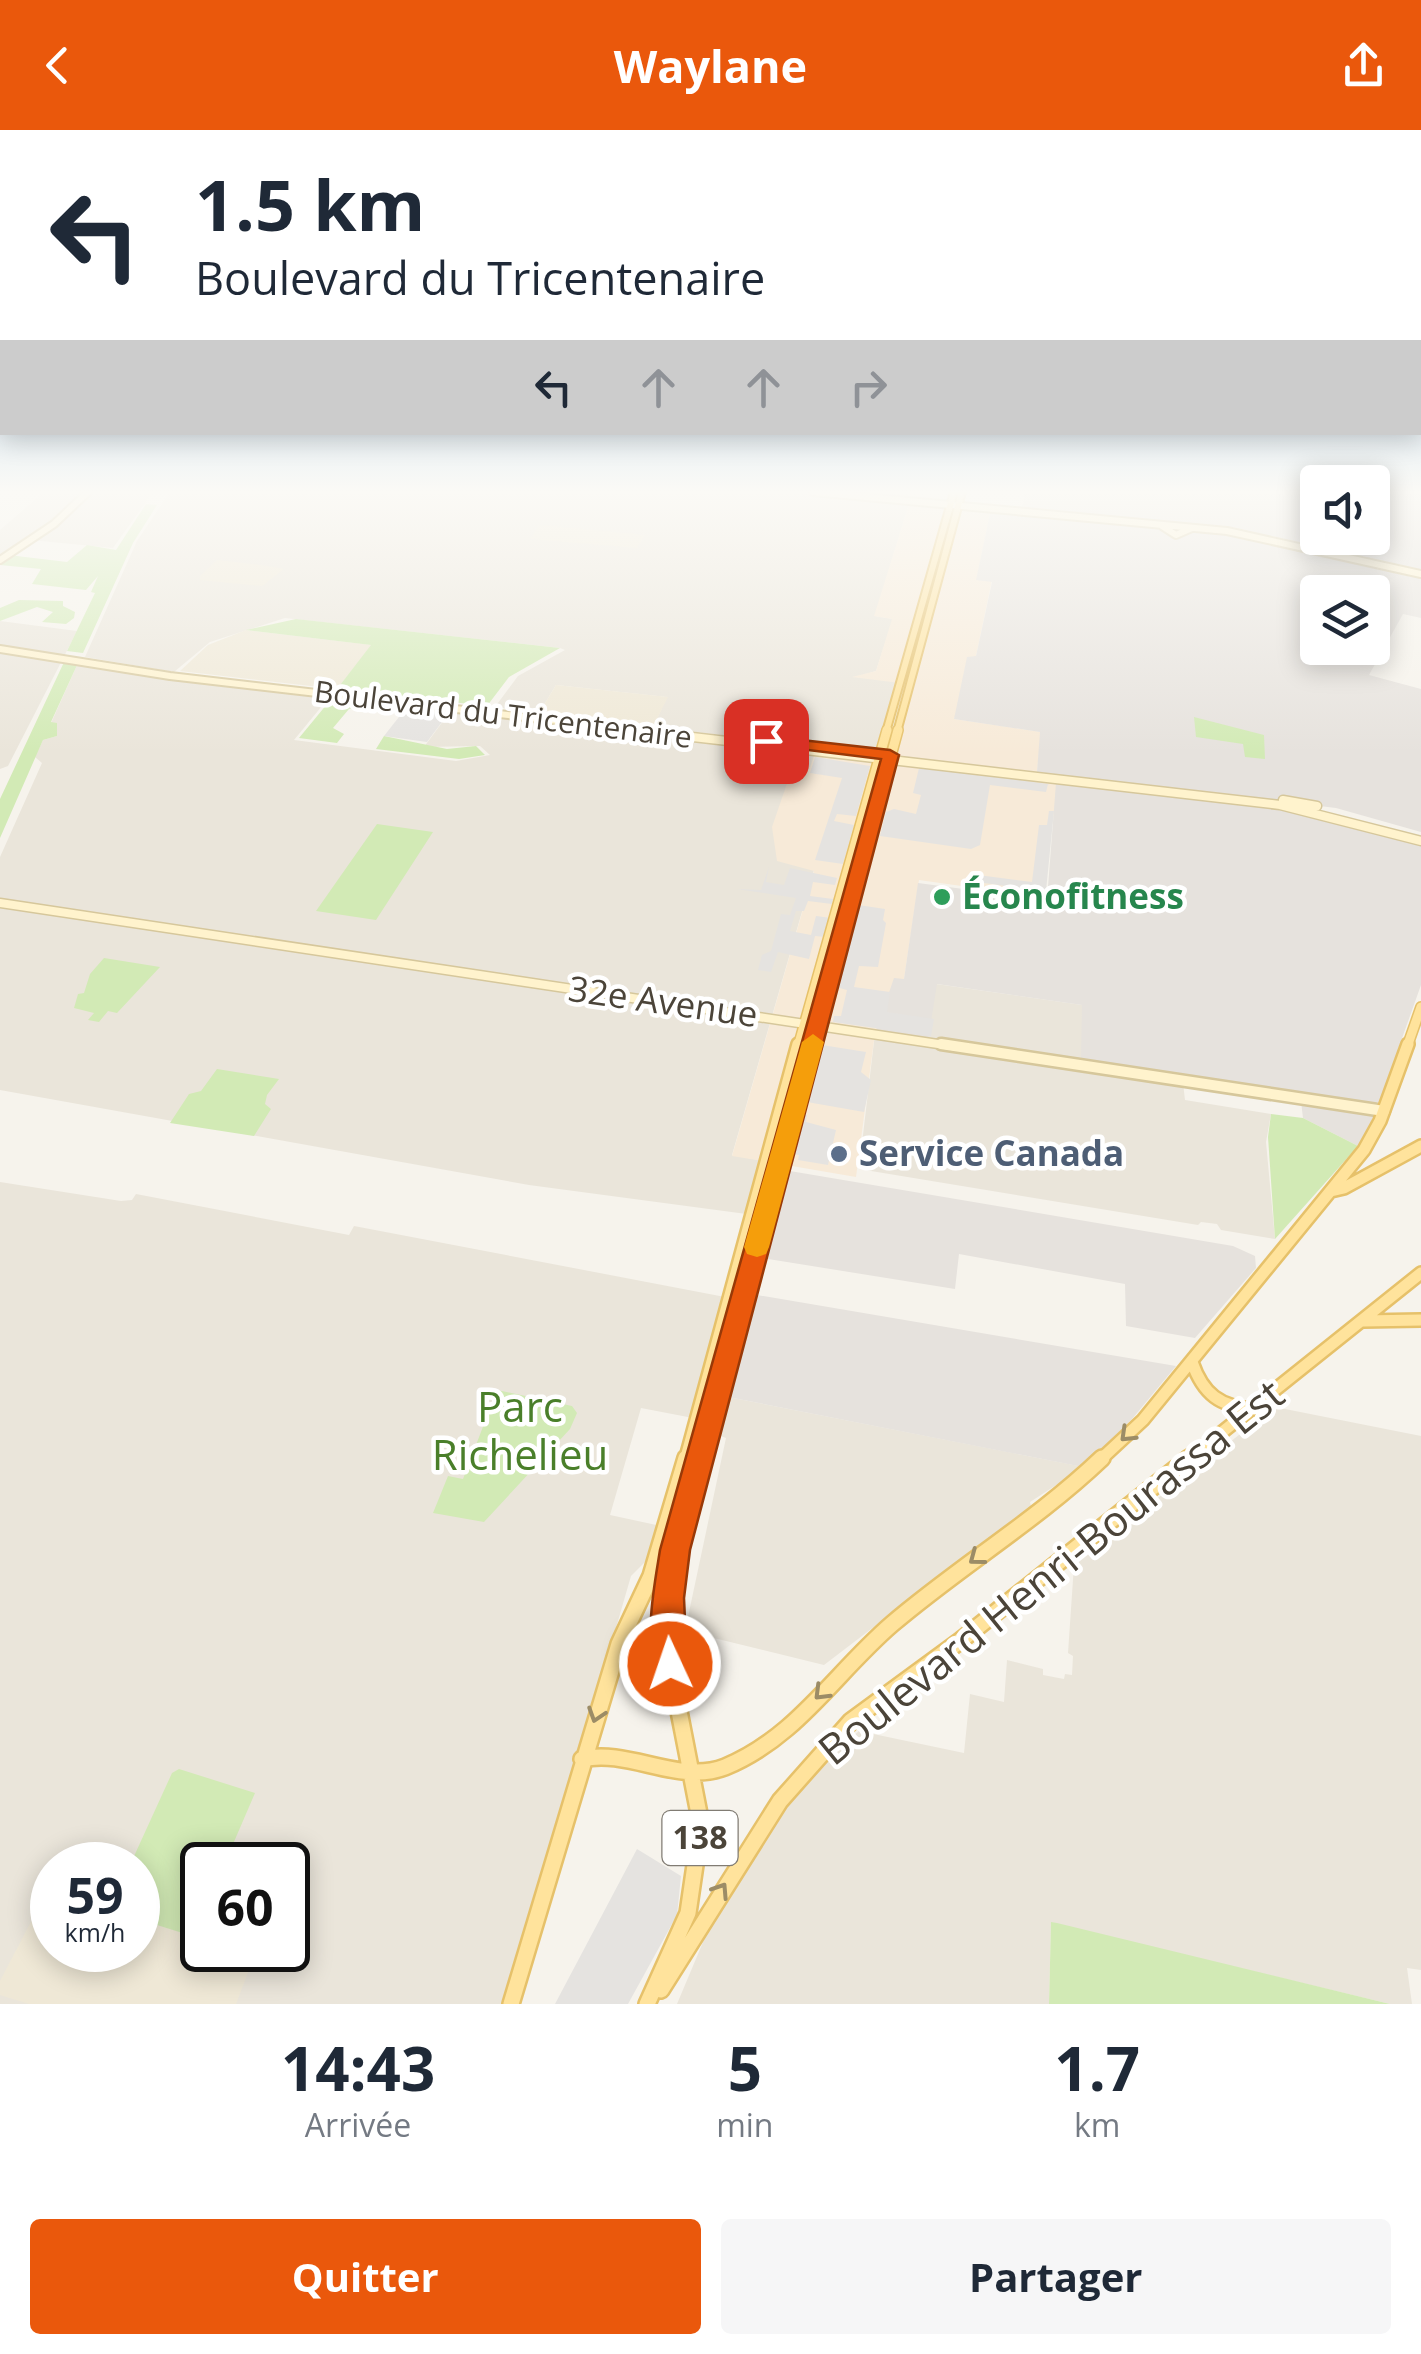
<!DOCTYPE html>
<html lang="fr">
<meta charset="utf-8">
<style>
:root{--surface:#fff;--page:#f6f6f7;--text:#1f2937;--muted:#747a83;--accent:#ea580c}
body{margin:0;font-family:"Open Sans",sans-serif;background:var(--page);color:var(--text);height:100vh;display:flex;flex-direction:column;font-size:38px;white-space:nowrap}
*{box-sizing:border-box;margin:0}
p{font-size:32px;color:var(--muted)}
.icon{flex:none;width:55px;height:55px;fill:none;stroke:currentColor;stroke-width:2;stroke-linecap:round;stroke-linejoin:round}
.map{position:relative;height:1874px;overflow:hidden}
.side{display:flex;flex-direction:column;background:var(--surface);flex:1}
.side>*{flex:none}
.guide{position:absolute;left:0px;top:0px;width:1422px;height:305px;box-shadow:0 5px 25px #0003;background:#fff;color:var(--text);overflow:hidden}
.tools{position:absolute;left:1300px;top:335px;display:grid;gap:20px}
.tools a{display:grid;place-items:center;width:90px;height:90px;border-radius:10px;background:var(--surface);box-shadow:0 5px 25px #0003;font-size:50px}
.speed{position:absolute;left:30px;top:1712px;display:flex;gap:20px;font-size:50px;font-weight:700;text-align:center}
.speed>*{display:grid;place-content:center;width:130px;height:130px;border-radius:50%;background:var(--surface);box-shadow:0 5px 25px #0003;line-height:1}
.speed small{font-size:25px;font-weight:400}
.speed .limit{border:5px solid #111;border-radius:15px;background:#fff;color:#111}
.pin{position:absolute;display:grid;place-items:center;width:85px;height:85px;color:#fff;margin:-42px;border-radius:20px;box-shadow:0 5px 15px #0006}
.me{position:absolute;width:110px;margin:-55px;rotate:357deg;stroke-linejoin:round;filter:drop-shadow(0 0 8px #0008)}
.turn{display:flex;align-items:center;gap:35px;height:210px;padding:0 30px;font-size:45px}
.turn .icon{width:130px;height:130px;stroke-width:2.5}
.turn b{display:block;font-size:70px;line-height:85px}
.lanes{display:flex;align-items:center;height:95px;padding:0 30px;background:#0003;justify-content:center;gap:50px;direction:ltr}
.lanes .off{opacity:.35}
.eta{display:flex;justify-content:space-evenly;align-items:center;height:170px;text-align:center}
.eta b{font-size:60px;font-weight:700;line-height:70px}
.cta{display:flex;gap:20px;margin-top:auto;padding:20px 30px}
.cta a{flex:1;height:115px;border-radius:10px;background:var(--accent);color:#fff;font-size:40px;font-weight:700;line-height:115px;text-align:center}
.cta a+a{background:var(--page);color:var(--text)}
header{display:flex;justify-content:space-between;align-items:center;height:130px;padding:0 30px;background:var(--accent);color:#fff;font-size:45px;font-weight:700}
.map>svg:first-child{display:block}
.residential{fill:#eae5da;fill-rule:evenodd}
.commercial{fill:#f7ead8}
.industrial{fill:#e6e2dd;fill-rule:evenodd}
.education{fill:#efe8d6}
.green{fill:#d2eab5}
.parking{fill:#e5e3e0}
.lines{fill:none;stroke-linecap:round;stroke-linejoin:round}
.secondary-far2-casing{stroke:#d6c79b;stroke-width:10}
.secondary-far1-casing{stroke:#d6c79b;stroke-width:11}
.secondary-casing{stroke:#d6c79b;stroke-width:15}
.primary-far3-casing{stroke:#e6c16a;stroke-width:10}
.primary-far2-casing{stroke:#e6c16a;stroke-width:12}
.primary-far1-casing{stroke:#e6c16a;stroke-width:16}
.primary-casing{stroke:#e6c16a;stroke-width:20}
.secondary-far2{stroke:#fff3cd;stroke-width:6}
.secondary-far1{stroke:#fff3cd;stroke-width:8}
.secondary{stroke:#fff3cd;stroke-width:10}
.primary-far3{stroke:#ffe39c;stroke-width:6}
.primary-far2{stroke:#ffe39c;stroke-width:9}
.primary-far1{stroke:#ffe39c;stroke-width:11}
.primary{stroke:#ffe39c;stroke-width:15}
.oneway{stroke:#9c8c66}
.route{fill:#ea580c;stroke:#983908;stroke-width:2.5}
.slow{fill:#f59e0b}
.leisure-dot{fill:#2e9e5b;stroke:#fff;stroke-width:4}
.service-dot{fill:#5c6f8a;stroke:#fff;stroke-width:4}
.labels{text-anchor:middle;stroke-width:9;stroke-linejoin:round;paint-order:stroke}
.far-street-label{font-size:30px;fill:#4b4439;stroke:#fff}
.shield{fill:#fff;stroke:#817c74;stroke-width:2.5}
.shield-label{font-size:32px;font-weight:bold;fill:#4b4439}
.leisure-label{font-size:35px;font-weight:bold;fill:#27864d;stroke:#fff;text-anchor:start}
.street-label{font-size:35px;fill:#4b4439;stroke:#fff}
.service-label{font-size:35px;font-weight:bold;fill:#4e5e75;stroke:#fff;text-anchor:start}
.near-park-label{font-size:42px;fill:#4a7f2a;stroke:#fff}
.near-street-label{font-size:42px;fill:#4b4439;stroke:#fff}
</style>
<header><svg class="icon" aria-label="back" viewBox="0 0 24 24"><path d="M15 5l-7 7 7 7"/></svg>Waylane<svg class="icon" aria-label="share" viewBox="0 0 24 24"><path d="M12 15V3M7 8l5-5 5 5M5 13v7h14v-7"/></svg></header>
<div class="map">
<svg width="1421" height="1874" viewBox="0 0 1421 1874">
<rect width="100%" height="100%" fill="#f6f3ec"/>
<path class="residential" d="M44 362H153L113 418 31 410 8 425 0 424V400Z
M170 362H813L910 370 875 486 893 489 876 541 856 547 898 552 878 623 653 597 667 567 556 555 539 583 495 577 518 546 565 520 560 518 285 488 210 512 174 542 85 527 137 411Z
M0 491 77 501 8 636 0 639Z
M78 533 331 565 294 610 456 631 490 625 480 616 424 617 452 579 816 621 811 637 814 740 732 1025 769 1032 754 1085 529 1055 0 960V727L42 633 35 627 43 610 57 606 51 593Z
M936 854 1082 875 1183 953 1185 970 1271 984 1266 1012 1275 1109 1221 1100 1217 1094 1201 1092 1198 1095 859 1039 875 903Z
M0 1052 121 1071 132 1070 136 1064 349 1105 354 1096 725 1167 693 1288 641 1278 610 1385 661 1396 648 1429 631 1446 507 1874H0ZM52 1735H138V1820H52ZM202 1735H288V1820H202Z
M728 1267 1084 1337 1030 1372 1031 1377 824 1535 685 1501 726 1308 718 1305Z
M1275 1277 1421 1306V1840L1407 1838 1412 1874H1390L1051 1793 1049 1874H677L706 1805 756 1713 780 1680 824 1631 859 1601 964 1623 970 1564 1004 1572 1007 1530 1043 1539V1545L1064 1549 1065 1544 1072 1545 1073 1526 1068 1523 1074 1435 1126 1392 1135 1394 1147 1381 1145 1378Z"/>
<path class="commercial" d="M897 362H954L900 553 852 547 876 541 892 489 874 486 910 371 894 369Z
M958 376 991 379 977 447 992 450 976 526 954 589 1041 602 1037 642 891 625Z
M816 621 879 628 769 1032 732 1026 814 741 777 731 772 697 793 636 810 637Z
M889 629 1060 650 1039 767 919 750 904 849 875 903 856 1047 780 1034Z"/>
<path class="industrial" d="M1025 362H1317L1318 408H1372L1373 362H1421V440L1233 397 1022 378Z
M991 379 1164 398 1169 402 1208 400 1421 446V488L1403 484 1369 545 1421 559V702L1336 678 1037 642 1040 602 954 589 967 527 976 526 992 452 976 450ZM1318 462H1372V518H1318Z
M1056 653 1285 679 1421 715V855L1385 956 1379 972 1372 973 1370 982 1374 986 1358 1016 1303 988 1300 963 1081 931 1082 875 937 854 928 911 875 903 894 848 904 849 918 753 1047 770Z
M784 1040 1233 1116 1255 1126 1256 1138 1195 1208 1126 1196 1125 1154 959 1124 955 1159 762 1128Z
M751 1164 1176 1236 1132 1289 1083 1337 728 1267Z"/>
<path class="education" d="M540 395 645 405 637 418 530 409Z
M217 430 268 436 284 439 262 456 200 450V446Z
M246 500 372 515 337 559 180 541 208 515Z
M556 555 668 567 653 597 539 583Z
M46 1763 52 1764V1820H138V1789L202 1809V1820L255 1824 236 1874H29L0 1865V1851Z"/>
<path class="green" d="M146 374 157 375 133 413 83 523 67 521 95 463 91 462 98 446 86 460 32 454 41 439 0 435V424L67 432 87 415 116 420Z
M19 470 63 471V476L75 482 74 488 66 494 42 492 53 482 37 477 0 491V478Z
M296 489 560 518 509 547 487 576 337 559 371 515 246 500Z
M65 530 78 533 51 592 57 593V606L43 610 0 708V669Z
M332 568 363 576 349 579 333 598 344 604 337 613 299 608Z
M1194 587 1264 605 1265 629 1245 627 1243 614 1196 607Z
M384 606 447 619 476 616 485 625 459 629 376 619Z
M377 694 433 702 376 790 316 781Z
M104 828 160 837 117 883 108 881 99 892 88 890 94 883 74 878 78 864 84 863 90 844Z
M217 939 279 949 267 965 265 974 271 979 254 1006 170 993 189 964 201 961Z
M1271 984 1303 988 1358 1016 1275 1109 1268 1007Z
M497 1260 572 1276 577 1283 570 1299 484 1392 433 1383 448 1346 463 1349Z
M179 1639 255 1663 224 1735H202V1783L192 1806 138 1789V1735H130L172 1643Z
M1051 1792 1057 1793 1390 1874H1049Z"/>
<path class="parking" d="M406 578 448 584 427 612 384 606Z
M815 627 870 636 856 686 837 684 834 691 854 695 843 734 815 730 842 648 810 643Z
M919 638 971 643 1055 655 1048 654 1046 662 990 655 980 715 971 719 880 706 886 682 894 679 916 684 921 665 913 663Z
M1049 681H1054L1045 771 1018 767 1019 758 977 752 978 745 1032 752 1039 695H1047Z
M769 737 766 752 784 755 790 738 837 748 835 755 813 752 810 766 833 769 832 774 808 771 804 781H796L790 801 811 805 816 786 831 788 826 807 815 806 809 829 778 822 771 842 758 840 762 825 771 821 781 784 790 785 796 768 737 759 761 760Z
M858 775 885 779 883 790 886 793 878 837 859 836 854 857 890 862 887 882 934 889 931 906 833 892 834 886H841L847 860 836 857Z
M822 915 866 922 861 942 871 950 864 982 807 972Z
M802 984 807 985 806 992 836 1000 828 1035 798 1030 799 1025 793 1024Z
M637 1719 681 1746 677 1785 628 1874H555Z"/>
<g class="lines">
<g class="secondary-far2-casing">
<path id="secondary-far2" d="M813 362 1227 401 1421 444
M1162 396 1176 405 1192 398
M0 430 54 394 88 362
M0 519 170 546 654 602"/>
</g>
<g class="secondary-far1-casing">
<path id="secondary-far1" d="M632 600 1280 675 1421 711
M1283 670 1317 676
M0 773 958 917"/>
</g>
<g class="secondary-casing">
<path id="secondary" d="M941 914 1384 981"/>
</g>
<g class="primary-far3-casing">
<path id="primary-far3" d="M886 602 954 362
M897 602 962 362"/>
</g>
<g class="primary-far2-casing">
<path id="primary-far2" d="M798 917 887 600
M812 917 898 600
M1407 917 1421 877"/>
</g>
<g class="primary-far1-casing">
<path id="primary-far1" d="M1331 1061 1344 1058 1421 1016
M1363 1191 1421 1190
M1192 1232C1203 1264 1220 1277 1254 1279
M685 1331 798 914
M700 1331 812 914
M1099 1331 1143 1290 1364 1020 1380 991 1408 914
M1186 1331 1421 1143"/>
</g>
<g class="primary-casing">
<path id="primary" d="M619 1514C644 1500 656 1513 670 1534
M582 1629C629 1618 678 1655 725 1637 796 1608 835 1543 892 1494 960 1436 1037 1390 1102 1328
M661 1860 780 1671 851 1591 960 1511 1189 1328
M511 1874 619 1514 651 1446 686 1328
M647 1874 688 1783 701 1694 670 1535 669 1444 700 1328"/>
</g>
<use href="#secondary-far2" class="secondary-far2"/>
<use href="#secondary-far1" class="secondary-far1"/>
<use href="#secondary" class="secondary"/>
<use href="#primary-far3" class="primary-far3"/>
<use href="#primary-far2" class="primary-far2"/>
<use href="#primary-far1" class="primary-far1"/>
<use href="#primary" class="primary"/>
</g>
<defs><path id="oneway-chevron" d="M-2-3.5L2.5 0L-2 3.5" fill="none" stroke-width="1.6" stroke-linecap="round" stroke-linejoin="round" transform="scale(2.5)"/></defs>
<g class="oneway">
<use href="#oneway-chevron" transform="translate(1127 1305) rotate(136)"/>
<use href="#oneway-chevron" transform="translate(976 1428) rotate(143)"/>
<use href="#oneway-chevron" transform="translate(821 1563) rotate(135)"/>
<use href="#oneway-chevron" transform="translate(596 1585) rotate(108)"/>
<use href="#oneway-chevron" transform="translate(721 1760) rotate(-57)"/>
</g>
<linearGradient id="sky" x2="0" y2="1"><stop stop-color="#8fc1ec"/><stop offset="0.58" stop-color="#fbfaf6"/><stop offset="1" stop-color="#fbfaf6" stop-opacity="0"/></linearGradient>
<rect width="1421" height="624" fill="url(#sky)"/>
<path class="route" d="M766 606 890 620 899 625 690 1420 684 1468 687 1534 682 1546 670 1551 659 1546C643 1509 654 1458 660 1420L881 629 760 614 757 611Z"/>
<path class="slow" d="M813 904 824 912 769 1117 766 1124 757 1127 747 1124 744 1117 802 912Z"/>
<circle class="leisure-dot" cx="942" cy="767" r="10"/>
<circle class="service-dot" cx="839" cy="1024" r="10"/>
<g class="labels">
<g class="far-street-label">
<text transform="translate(503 585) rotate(7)" y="10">Boulevard du Tricentenaire</text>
</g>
<rect class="shield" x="662.5" y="1681" width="75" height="54" rx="8"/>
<g class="shield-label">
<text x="700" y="1719">138</text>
</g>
<g class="leisure-label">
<text x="962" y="779">Éconofitness</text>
</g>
<g class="street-label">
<text transform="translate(663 872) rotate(8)" y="12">32e Avenue</text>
</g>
<g class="service-label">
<text x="859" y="1036">Service Canada</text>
</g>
<g class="near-park-label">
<text x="520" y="1292">Parc<tspan x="520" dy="48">Richelieu</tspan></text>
</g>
<g class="near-street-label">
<text transform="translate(1051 1442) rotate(-39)" y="15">Boulevard Henri-Bourassa Est</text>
</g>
</g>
</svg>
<div class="tools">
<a><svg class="icon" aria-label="sound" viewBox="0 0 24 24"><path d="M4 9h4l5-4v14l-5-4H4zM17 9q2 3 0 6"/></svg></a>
<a><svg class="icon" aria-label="layers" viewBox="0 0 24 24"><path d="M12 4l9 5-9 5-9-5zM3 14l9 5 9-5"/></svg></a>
</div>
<div class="speed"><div>59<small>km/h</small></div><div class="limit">60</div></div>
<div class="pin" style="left:766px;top:611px;background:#d93025"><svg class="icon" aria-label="arrive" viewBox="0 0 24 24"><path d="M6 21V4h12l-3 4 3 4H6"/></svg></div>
<svg class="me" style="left:670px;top:1534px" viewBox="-20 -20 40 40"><circle r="17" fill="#ea580c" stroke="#fff" stroke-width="3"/><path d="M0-11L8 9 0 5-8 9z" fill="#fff"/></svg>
<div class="guide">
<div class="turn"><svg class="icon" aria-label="left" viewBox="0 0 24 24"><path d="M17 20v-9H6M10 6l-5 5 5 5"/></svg><div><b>1.5 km</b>Boulevard du Tricentenaire</div></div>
<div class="lanes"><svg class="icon" aria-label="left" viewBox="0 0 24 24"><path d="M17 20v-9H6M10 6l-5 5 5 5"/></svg><svg class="icon off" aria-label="ahead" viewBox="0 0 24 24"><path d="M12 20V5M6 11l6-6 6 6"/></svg><svg class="icon off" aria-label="ahead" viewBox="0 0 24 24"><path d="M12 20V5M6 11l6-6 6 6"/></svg><svg class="icon off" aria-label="right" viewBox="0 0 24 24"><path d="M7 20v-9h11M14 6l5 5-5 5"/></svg></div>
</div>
</div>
<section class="side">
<div class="eta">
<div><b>14:43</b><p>Arrivée</p></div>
<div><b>5</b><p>min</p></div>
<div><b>1.7</b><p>km</p></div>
</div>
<div class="cta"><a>Quitter</a><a>Partager</a></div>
</section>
